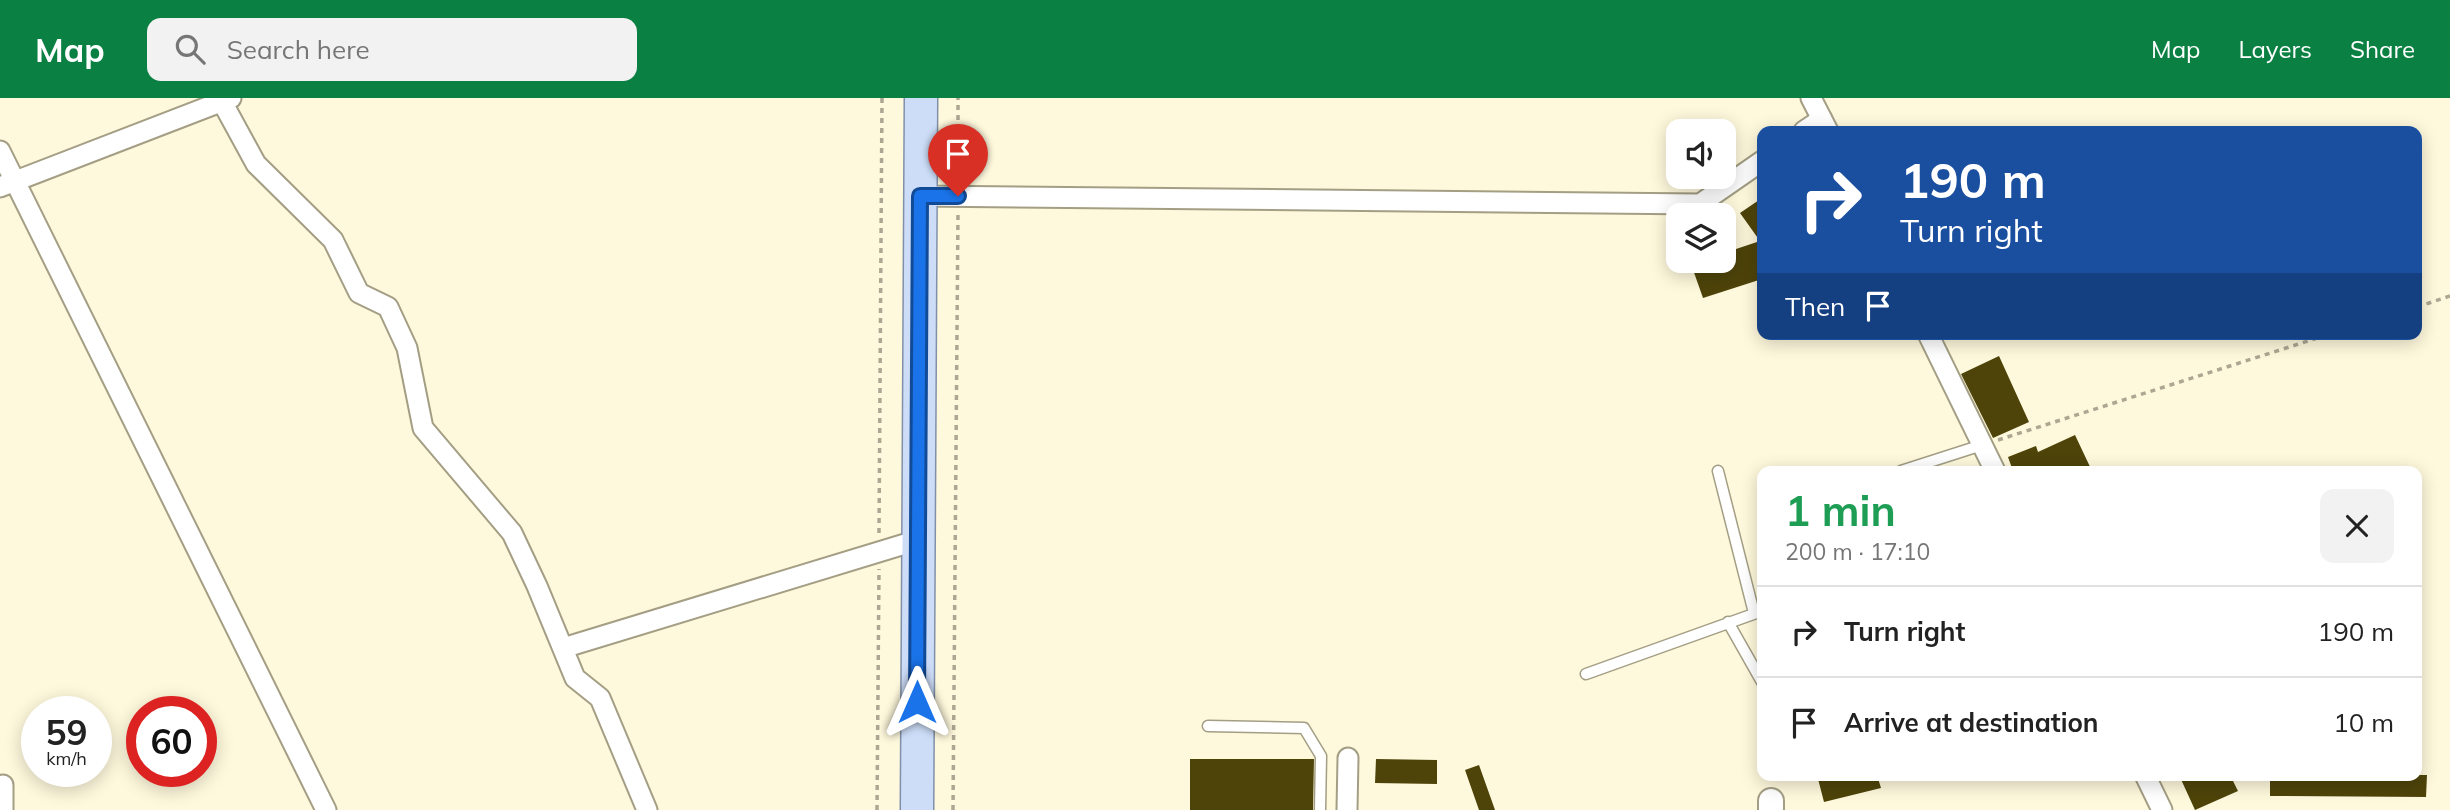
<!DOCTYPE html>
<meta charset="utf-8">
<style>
:root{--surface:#fff;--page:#f2f2f2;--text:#222;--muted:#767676;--line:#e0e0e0;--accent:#0b8043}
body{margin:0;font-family:Mulish,sans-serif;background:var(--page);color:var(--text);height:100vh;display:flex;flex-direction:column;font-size:26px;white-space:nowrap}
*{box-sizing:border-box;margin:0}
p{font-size:23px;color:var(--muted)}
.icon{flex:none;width:38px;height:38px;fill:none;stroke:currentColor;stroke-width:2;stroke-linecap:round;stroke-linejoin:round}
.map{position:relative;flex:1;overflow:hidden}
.drawer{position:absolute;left:1757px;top:368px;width:665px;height:315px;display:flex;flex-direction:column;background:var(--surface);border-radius:14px;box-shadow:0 4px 18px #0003}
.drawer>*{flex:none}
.hud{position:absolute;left:1757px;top:28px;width:665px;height:214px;border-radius:14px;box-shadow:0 4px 18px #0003;background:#1a4fa0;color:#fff;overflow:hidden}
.buttons{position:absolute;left:1666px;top:21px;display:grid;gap:14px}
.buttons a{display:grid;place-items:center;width:70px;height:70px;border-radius:14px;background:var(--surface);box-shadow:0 4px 18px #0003;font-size:35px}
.speed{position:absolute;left:21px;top:598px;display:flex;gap:14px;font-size:35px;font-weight:700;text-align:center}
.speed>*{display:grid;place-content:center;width:91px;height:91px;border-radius:50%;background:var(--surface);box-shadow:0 4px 18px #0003;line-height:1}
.speed small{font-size:18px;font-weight:400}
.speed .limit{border:10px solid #d22;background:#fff;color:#111}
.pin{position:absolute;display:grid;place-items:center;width:60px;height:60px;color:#fff;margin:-72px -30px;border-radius:50% 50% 50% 0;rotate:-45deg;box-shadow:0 0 7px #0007}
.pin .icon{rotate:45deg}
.me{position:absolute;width:77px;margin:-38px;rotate:0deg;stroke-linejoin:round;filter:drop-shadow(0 0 5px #0008)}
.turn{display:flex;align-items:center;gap:24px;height:147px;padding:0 28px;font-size:32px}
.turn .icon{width:91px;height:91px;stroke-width:2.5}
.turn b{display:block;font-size:49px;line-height:60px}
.then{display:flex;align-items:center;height:66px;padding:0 28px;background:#0003;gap:14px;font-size:26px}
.round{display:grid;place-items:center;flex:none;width:74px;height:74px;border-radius:14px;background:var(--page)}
.overview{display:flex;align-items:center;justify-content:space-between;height:119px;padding:0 28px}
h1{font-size:42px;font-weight:700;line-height:52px;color:#1e9e55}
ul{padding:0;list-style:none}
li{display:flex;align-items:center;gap:21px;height:91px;padding:0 28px;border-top:2px solid var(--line)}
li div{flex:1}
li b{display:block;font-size:26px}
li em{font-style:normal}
header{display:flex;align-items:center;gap:42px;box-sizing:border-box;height:98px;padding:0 35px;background:var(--accent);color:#fff}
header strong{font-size:33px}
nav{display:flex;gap:38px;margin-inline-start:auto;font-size:24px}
.search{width:490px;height:63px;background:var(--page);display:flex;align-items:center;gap:18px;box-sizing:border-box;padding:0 24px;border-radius:14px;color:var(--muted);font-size:26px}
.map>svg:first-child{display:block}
.building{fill:#4e440a}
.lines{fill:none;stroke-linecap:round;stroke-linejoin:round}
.service-casing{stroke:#a39e84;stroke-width:13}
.minor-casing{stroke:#a39e84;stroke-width:23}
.tertiary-casing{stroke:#a39e84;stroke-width:28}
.primary-casing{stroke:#8090aa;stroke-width:35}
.path{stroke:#aca792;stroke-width:3.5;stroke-dasharray:5 5;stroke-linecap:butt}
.service{stroke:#fff;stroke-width:10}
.minor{stroke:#fff;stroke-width:19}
.tertiary{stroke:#fff;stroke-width:24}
.primary{stroke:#cdddf8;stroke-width:32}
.route-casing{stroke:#114b97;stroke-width:18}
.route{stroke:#1a73e8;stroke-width:12}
</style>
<header>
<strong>Map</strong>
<div class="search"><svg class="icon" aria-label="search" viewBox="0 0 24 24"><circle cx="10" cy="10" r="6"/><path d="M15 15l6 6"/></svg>Search here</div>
<nav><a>Map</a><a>Layers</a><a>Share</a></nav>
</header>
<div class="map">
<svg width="2450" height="712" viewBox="0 0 2450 712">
<rect width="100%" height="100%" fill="#fef8dc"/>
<path class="building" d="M1762 100V181L1703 200 1691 166 1700 163H1724V155L1760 143 1740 115Z
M1999 258 2029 324 1993 340 1961 276Z
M2075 337 2092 373H2013L2008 359 2036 348 2038 354Z
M1190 661H1314L1313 712H1190Z
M1376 661 1437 662V686L1375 685Z
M1479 667 1495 712H1479L1465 672Z
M1817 677H1877L1881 690 1824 704Z
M2179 677H2230L2238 693 2195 712Z
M2270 677H2427L2426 699 2270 698Z"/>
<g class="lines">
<g class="service-casing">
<path id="service" d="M1718 373 1754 515
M1901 373 1982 347
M1728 524 1762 584
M1586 576 1762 513
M1208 628 1304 630 1321 658 1320 712"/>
</g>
<g class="minor-casing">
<path id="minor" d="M220 0 256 66 333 142 359 195 388 209 407 250 423 330 512 435 537 488 575 580 600 600 647 712
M1811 0 1828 33
M1804 33 1822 21
M0 53 326 712
M0 89 231 0
M920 98 1700 106 1762 63
M1928 236 1995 373
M563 550 918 442
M2145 677 2162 712
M3 712V687
M1347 712 1348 660"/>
</g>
<g class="tertiary-casing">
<path id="tertiary" d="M1771 712V703"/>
</g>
<g class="primary-casing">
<path id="primary" d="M917 712 921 0"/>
</g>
<path class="path" d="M958 82V0
M2417 209 2450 198
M1998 342 2330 236
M879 435 882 0
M877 712 879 471
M953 712 958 114"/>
<use href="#service" class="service"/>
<use href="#minor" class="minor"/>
<use href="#tertiary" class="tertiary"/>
<use href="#primary" class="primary"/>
</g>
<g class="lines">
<g class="route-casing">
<path id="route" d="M917 604 920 98H958"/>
</g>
<use href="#route" class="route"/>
</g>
</svg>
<div class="buttons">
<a><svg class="icon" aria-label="sound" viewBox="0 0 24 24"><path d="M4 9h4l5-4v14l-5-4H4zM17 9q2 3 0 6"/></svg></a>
<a><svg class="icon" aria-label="layers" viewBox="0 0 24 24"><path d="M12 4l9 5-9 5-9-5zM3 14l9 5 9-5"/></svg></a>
</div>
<div class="speed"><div>59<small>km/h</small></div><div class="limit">60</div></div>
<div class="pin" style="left:958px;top:98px;background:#d93025"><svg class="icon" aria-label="arrive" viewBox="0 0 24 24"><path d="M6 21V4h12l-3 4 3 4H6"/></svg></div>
<svg class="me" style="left:917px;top:604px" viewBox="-20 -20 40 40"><path d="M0-17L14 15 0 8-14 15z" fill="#1a73e8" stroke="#fff" stroke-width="4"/></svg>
<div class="hud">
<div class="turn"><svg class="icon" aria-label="right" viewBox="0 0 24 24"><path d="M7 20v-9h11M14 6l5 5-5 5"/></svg><div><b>190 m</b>Turn right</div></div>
<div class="then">Then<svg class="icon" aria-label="arrive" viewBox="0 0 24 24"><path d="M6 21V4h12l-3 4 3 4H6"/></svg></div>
</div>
<section class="drawer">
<div class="overview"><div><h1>1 min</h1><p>200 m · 17:10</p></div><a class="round"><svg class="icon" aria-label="close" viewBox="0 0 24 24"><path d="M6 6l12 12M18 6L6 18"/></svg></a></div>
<ul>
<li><svg class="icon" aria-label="right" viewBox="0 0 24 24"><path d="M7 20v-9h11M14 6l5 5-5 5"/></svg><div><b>Turn right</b></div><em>190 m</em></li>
<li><svg class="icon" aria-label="arrive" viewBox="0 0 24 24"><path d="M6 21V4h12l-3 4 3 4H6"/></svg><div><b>Arrive at destination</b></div><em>10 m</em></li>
</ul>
</section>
</div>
